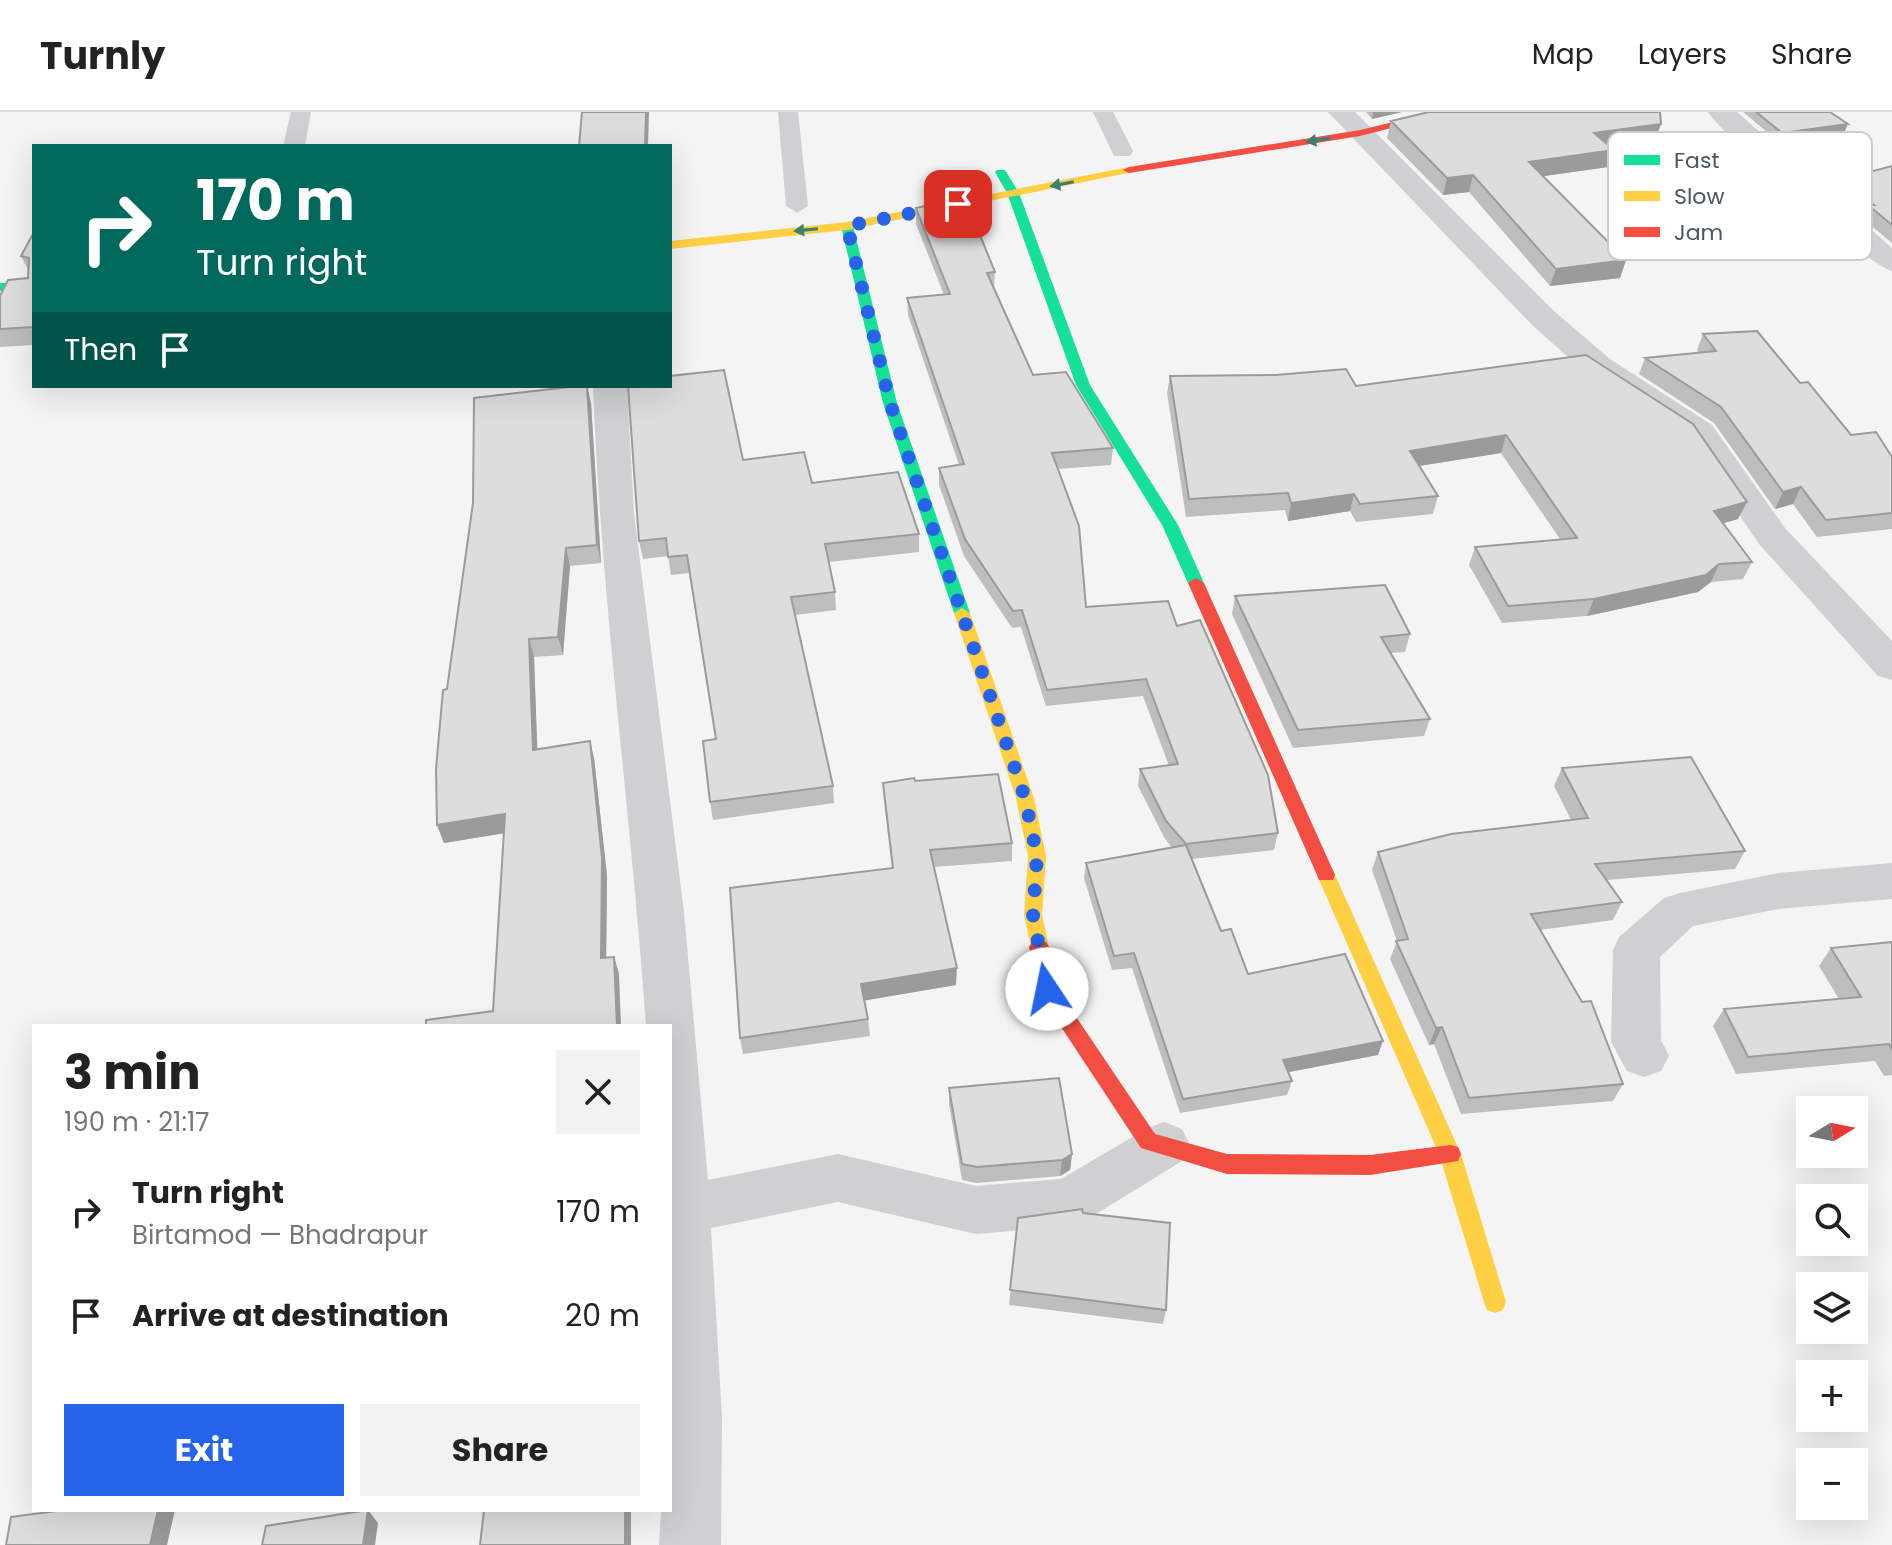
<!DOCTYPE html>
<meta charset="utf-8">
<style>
:root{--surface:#fff;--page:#f2f2f2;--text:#222;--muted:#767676;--line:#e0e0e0;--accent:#2563eb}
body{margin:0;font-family:Poppins,sans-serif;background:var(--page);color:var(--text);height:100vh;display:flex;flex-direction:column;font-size:30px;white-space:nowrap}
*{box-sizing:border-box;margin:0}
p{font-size:26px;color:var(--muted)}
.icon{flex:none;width:44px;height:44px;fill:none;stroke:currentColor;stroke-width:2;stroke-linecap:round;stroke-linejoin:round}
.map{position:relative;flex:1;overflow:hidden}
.details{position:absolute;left:32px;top:912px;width:640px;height:488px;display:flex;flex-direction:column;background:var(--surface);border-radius:0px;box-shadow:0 8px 32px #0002}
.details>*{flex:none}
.top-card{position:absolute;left:32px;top:32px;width:640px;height:244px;border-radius:0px;box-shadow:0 8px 32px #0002;background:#00695c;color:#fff;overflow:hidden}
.needle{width:52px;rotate:80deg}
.controls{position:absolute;left:1796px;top:984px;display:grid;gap:16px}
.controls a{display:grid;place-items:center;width:72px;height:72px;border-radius:0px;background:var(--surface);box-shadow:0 8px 32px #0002;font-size:40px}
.pin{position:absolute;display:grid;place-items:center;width:68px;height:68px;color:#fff;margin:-34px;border-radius:16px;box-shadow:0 4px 12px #0006}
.me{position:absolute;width:88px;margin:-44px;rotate:349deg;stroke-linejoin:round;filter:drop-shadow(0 0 6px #0008)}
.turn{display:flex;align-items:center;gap:28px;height:168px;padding:0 32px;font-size:36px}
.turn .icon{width:104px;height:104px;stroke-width:2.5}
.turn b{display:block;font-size:56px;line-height:68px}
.then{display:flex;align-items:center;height:76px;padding:0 32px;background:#0003;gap:16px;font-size:30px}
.round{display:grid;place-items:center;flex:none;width:84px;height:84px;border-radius:0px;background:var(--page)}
.overview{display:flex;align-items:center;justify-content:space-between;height:136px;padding:0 32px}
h1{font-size:48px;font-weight:700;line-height:60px}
.button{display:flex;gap:16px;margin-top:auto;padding:16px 32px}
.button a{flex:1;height:92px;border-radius:0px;background:var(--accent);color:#fff;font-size:32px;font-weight:700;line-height:92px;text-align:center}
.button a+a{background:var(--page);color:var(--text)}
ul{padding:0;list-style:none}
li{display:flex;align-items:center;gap:24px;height:104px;padding:0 32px}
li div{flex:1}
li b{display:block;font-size:30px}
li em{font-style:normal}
header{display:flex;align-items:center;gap:48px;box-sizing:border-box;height:112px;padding:0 40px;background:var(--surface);border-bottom:2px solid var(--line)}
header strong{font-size:38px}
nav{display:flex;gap:44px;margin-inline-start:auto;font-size:28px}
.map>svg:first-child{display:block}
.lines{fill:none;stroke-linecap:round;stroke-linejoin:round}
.lane{fill:#ced0d2;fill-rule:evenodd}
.street{fill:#ced0d2;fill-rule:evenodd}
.fast{fill:#16e098;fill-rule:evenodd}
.slow{fill:#ffcf43;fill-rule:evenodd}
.jam{fill:#f24e42;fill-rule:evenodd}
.wall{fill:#bebebf}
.shaded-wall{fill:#9b9b9b}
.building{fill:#ddddde;stroke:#9b9b9b;stroke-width:2}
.oneway{fill:#3a7f72}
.route{stroke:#2563eb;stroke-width:14;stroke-dasharray:0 25.2}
.key{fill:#fff;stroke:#c9ccd0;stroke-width:2}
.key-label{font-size:22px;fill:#4a5661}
</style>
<header>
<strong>Turnly</strong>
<nav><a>Map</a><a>Layers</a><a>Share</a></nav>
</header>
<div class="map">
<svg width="1892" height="1433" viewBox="0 0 1892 1433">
<rect width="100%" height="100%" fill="#f4f4f4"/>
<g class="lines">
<path class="lane" d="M291 0H311L305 34H283Z
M778 0H798L808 94 797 101 786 94Z
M1093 0H1113L1133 39 1130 44H1114Z"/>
<path class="street" d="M1328 0H1355L1554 199 1610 247 1712 313 1785 416 1892 529V568L1878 564 1759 432 1688 327 1586 261 1532 213Z
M1708 0H1737L1892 136V159C1865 152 1726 27 1708 0Z
M593 274H627L634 401 684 800 708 1068 838 1042 976 1074 1061 1067 1146 1017 1164 1010 1182 1017 1190 1033 1182 1049 1088 1107 1069 1114 976 1122 838 1090 711 1116 722 1305 721 1433H659L661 1398H670V914H646C631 700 601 488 593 274Z
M1892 751V787L1778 797 1693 814 1660 845 1661 928 1669 944 1661 959 1644 965 1627 959 1611 930 1613 838 1619 825 1664 786 1680 781 1778 761Z"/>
<path class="fast" d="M997 58H1005L1019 81 1090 273 1178 413 1204 471 1202 475 1196 476 1188 471 1162 413 1076 273 1007 81 995 60Z
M843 111 853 114 897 291 970 501 968 505H956L954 501 883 291 841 114Z
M34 169V177L0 179V171Z"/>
<path class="slow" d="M1129 55 1135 58 1133 60 847 118 670 137V129L847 110Z
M962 496 970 501 1034 686 1046 744 1042 803 1049 835 1046 840 1039 843 1032 840 1024 803 1028 744 1016 686 954 501Z
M1326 756 1333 758 1335 763 1461 1042 1506 1190 1503 1198 1495 1201 1487 1198 1484 1190 1439 1042 1317 763 1319 758Z"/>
<path class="jam" d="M1435 0H1454L1360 24 1129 61 1123 58 1129 55 1360 18Z
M1196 466 1204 471 1335 763 1333 768H1319L1317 763 1188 471Z
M1039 827 1046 830 1049 835 1056 875 1155 1022 1227 1042 1370 1043 1450 1033 1458 1035 1461 1042 1458 1049 1370 1063 1227 1062 1141 1036 1040 883 1029 835 1032 830Z"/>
</g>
<path class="wall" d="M1366 0H1402L1372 7Z
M1743 0H1830L1848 12 1844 21 1779 30Z
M1391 9 1661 12 1655 28 1610 35 1614 38 1608 55 1543 64 1626 148 1620 166 1550 174 1469 80 1443 83 1387 26Z
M1892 54V131L1862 106 1864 102 1838 80 1843 67Z
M916 96 965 112 995 160 994 176 1033 263 1113 336 1111 353 1058 357 1086 495 1177 514 1278 721 1274 738 1192 747 1221 819 1248 862 1378 943 1288 960 1292 969 1287 983 1180 1001 1132 856 1112 858 1084 766 1086 751 1172 736 1164 725 1138 674 1140 657 1169 654 1143 584 1046 594 1021 515 1012 516 964 444 939 373V356L959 353 908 203 907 186 944 183 916 112Z
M34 120V233L0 235V184L28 166V158L21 144Z
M1703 222 1800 271 1851 323 1892 345V417L1817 425 1793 392 1775 397 1714 311 1639 262 1645 246 1699 241 1697 238Z
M1586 243 1738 407 1723 411 1752 450 1743 467 1711 470 1698 480 1587 504 1502 511 1469 453 1475 435 1560 427 1501 341 1419 354 1438 384 1433 402 1356 410 1350 399 1288 409 1285 398 1186 405 1167 281 1170 264 1356 274Z
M591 291 601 451 570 454 563 543 534 545 537 637 594 646 607 764 606 846 614 845 619 862 493 899 504 721 444 731 437 713 447 577 473 391Z
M812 371 919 422V440L829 450 835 480 836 498 795 503 833 674 834 691 713 708 710 690 716 627 689 461 671 463 668 444 643 447 639 429Z
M1235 484 1410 522 1405 540 1390 541 1430 607 1424 624 1293 636 1232 502Z
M1562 656 1745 739 1735 757 1607 768 1622 790 1613 808 1540 818 1623 972 1613 989 1461 1002 1434 932 1429 933 1390 847 1397 829 1372 758 1378 740 1571 708 1554 674Z
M915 669 1012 731V749L934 755 956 873 864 888 868 907 870 924 743 942 740 926 892 757 884 688 883 671Z
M1892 830V963L1884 964 1875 949 1736 962 1713 914 1724 897 1839 887 1819 854 1831 836Z
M949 976 1072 1042 1070 1058 1060 1064 976 1071 962 1068 949 992Z
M1083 1101 1166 1198 1163 1212 1009 1193 1018 1106Z"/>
<path class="shaded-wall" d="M646 0H649L648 34H645Z
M1373 0H1402L1372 7Z
M1661 12 1655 28 1588 37 1594 21Z
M1848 12 1844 21 1779 30 1782 21Z
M1614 38 1608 55 1524 67 1529 50Z
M1473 63 1469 80 1443 83 1447 66Z
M1626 148 1620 166 1550 174 1556 157Z
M587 274 591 291 601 451 597 433Z
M1506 323 1501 341 1406 356 1410 339Z
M1801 375 1793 392 1775 397 1783 380Z
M1354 382 1350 399 1288 409 1291 391Z
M1747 390 1738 407 1706 416 1714 399Z
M566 436 570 454 563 543 558 525Z
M1719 452 1711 470 1698 480 1587 504 1594 487Z
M529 527 534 545 538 655 533 638Z
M590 629 594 646 607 764 606 863 601 846Z
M505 702 511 720 444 731 437 713Z
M614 845 619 862 621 914H617Z
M957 856 956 873 862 889 861 872Z
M1442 915 1434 932 1429 933 1436 916Z
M1383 929 1378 943 1279 962 1283 948Z
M1072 1042 1070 1058 1060 1064 1062 1048Z
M158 1398H175L167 1433H150Z
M368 1398 378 1411 375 1433H363Z
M625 1398H631V1433H625Z"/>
<path class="building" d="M582 0H646L645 34H579Z
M1429 0H1660L1661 12 1594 21 1614 38 1529 50 1626 148 1556 157 1473 63 1447 66 1391 9Z
M1756 0H1830L1848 12 1782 21Z
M1892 54V113L1868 93H1874L1843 67Z
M954 88 965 112 975 111 995 160 987 161 1033 263 1066 260 1113 336 1052 341 1079 414 1086 495 1168 489 1177 514 1200 508 1268 663 1278 721 1186 732 1166 709 1140 657 1178 652 1146 567 1047 578 1022 498 1013 499 965 427 939 356 964 352 907 186 950 182 916 96Z
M34 120V215L0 217V184L8 168 28 166 29 146 21 144Z
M1757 219 1800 271 1808 270 1851 323 1876 320 1892 345V401L1826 408 1801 375 1783 380 1721 295 1645 246 1716 239 1703 222Z
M1586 243 1693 312 1747 390 1714 399 1752 450 1719 452 1706 463 1594 487 1508 494 1475 435 1577 426 1506 323 1410 339 1438 384 1360 392 1354 382 1291 391 1288 381 1189 387 1170 264 1276 263 1346 257 1356 274Z
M724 258 743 348 804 340 812 371 898 360 919 422 825 432 835 480 791 485 833 674 710 690 703 629 716 627 687 443 668 445 666 426 639 429 628 274H670V264Z
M578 274H587L597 433 566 436 558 525 529 527 533 638 590 629 602 746 601 846 614 845 617 914H426V908L493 899 505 702 437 713 436 657 443 578 447 577 473 391 474 286Z
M1385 473 1410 522 1381 525 1430 607 1298 618 1235 484Z
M1691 645 1745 739 1595 752 1622 790 1531 802 1582 890 1591 889 1623 972 1469 986 1442 915 1436 916 1396 829 1408 827 1378 740 1451 722 1588 706 1562 656Z
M998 662 1012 731 930 738 957 856 861 872 868 907 740 926 730 776 893 756 883 671 914 666 915 669Z
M1186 733 1221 819 1231 817 1248 862 1345 842 1383 929 1283 948 1292 969 1183 987 1134 841 1114 844 1086 751Z
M1892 830V937L1889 932 1748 945 1724 897 1861 885 1831 836Z
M1059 966 1072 1042 1062 1048 977 1055 962 1052 949 976Z
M1082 1097 1083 1101 1170 1111 1166 1198 1010 1178 1018 1106Z
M64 1398H158L150 1433H6L11 1405Z
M368 1398 363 1433H262L266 1414Z
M484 1398H625V1433H480Z"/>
<defs><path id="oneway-solid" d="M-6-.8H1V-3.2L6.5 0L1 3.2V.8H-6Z" transform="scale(2)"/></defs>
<g class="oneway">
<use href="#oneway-solid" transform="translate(1318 28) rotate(171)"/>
<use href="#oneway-solid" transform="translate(1062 72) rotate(169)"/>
<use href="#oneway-solid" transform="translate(806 118) rotate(174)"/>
</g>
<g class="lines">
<path class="route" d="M958 92 847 114 890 291 1025 686 1037 744 1033 803 1047 877"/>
</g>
<rect x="1608" y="20" width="264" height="128" rx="12" class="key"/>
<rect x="1624" y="43" width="36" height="10" fill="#16e098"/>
<rect x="1624" y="79" width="36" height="10" fill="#ffcf43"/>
<rect x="1624" y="115" width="36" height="10" fill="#f24e42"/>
<g class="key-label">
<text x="1674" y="56">Fast</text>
<text x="1674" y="92">Slow</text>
<text x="1674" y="128">Jam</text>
</g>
</svg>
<div class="controls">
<a><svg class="needle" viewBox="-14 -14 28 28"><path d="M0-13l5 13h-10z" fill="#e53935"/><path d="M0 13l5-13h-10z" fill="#767676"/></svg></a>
<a><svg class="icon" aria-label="search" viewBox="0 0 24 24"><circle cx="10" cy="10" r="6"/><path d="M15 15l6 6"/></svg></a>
<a><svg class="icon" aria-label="layers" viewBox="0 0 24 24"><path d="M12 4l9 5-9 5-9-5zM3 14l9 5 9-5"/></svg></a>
<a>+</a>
<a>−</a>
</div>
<div class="pin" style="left:958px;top:92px;background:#d93025"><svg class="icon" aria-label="arrive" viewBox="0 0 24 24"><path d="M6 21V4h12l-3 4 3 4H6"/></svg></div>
<svg class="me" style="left:1047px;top:877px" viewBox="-20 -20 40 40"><circle r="19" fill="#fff"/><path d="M0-13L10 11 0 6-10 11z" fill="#2563eb"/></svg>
<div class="top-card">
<div class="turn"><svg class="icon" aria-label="right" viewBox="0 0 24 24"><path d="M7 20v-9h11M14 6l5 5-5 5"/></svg><div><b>170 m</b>Turn right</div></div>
<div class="then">Then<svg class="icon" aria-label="arrive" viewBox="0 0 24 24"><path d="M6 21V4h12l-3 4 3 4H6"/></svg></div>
</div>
<section class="details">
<div class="overview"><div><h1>3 min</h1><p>190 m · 21:17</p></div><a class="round"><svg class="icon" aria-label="close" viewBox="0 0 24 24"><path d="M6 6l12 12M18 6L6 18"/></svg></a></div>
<ul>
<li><svg class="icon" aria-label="right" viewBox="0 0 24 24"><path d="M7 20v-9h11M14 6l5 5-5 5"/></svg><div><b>Turn right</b><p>Birtamod — Bhadrapur</p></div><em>170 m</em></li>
<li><svg class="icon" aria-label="arrive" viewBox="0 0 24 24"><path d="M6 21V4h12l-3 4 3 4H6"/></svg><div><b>Arrive at destination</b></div><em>20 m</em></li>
</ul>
<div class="button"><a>Exit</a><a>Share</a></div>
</section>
</div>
